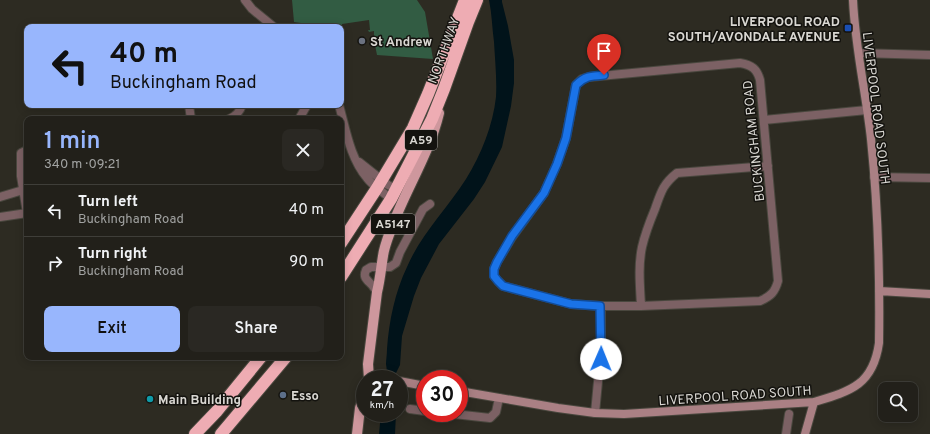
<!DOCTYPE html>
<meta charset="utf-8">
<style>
:root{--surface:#22201a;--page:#2a2823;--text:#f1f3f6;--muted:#a2a3a2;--line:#3f3e39;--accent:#98b6fd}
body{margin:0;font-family:Overpass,sans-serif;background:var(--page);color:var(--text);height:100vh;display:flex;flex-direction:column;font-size:15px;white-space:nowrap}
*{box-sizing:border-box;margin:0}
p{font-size:13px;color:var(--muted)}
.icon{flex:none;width:22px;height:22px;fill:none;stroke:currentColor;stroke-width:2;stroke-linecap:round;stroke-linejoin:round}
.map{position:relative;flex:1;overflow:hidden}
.panel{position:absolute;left:24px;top:116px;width:320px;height:244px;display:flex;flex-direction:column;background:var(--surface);border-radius:8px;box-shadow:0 2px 10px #0003,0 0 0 1px var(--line)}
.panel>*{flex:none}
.top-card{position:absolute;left:24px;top:24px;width:320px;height:84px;border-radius:8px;box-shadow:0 2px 10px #0003,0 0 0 1px var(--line);background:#98b6fd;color:#111;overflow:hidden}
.tools{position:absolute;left:878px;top:382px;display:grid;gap:8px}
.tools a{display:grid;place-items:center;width:40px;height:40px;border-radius:8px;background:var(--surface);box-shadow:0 2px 10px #0003,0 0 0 1px var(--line);font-size:20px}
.speed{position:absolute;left:356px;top:370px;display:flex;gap:8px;font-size:20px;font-weight:700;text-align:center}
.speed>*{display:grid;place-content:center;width:52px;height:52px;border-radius:50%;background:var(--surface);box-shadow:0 2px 10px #0003,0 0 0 1px var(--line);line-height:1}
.speed small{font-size:10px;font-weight:400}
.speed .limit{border:6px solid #d22;background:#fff;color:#111}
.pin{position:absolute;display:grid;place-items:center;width:34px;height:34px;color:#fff;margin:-41px -17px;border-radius:50% 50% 50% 0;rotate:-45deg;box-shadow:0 0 4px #0007}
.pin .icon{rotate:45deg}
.me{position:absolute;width:44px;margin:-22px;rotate:1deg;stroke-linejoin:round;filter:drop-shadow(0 0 3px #0008)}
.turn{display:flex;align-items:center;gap:14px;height:84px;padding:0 20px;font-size:18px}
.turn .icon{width:52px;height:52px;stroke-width:2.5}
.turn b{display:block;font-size:28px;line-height:34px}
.round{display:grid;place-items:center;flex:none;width:42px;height:42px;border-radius:8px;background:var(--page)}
.summary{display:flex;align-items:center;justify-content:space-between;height:68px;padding:0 20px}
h1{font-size:24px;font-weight:600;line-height:30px;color:var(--accent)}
.primary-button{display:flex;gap:8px;margin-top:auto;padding:8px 20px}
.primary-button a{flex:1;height:46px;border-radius:8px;background:var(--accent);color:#111;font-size:16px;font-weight:600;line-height:46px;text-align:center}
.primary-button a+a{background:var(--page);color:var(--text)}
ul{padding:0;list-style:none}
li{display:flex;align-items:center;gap:12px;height:52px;padding:0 20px;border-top:1px solid var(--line)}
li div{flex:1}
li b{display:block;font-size:15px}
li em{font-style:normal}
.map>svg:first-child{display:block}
.green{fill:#325c43}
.water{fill:#01131a}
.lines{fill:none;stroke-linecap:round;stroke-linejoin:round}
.street-casing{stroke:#49473e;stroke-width:10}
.secondary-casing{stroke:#49473e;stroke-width:10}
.primary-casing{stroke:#49473e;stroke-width:12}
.highway-casing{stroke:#49473e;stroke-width:14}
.street{stroke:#7c6164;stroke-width:8}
.secondary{stroke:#aa8084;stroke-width:8}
.primary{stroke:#ce979d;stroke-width:10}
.highway{stroke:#eeacb3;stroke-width:12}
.route-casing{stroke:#114b97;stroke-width:10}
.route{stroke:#1a73e8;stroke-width:7}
.transit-dot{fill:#1a4fb4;stroke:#14130f;stroke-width:1.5}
.worship-dot{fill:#6b7280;stroke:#14130f;stroke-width:1.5}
.service-dot{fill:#5c6f8a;stroke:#14130f;stroke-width:1.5}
.culture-dot{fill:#0f9aa8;stroke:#14130f;stroke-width:1.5}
.labels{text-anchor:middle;stroke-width:3;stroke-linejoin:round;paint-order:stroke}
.shield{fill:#14130f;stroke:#9e9c98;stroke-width:1}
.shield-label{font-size:12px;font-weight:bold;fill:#d9d7d2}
.poi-label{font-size:13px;font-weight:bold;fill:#d9d7d2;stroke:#14130f;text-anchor:start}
.street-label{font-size:13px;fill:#d9d7d2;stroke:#14130f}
</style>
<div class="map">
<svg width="930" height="434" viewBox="0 0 930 434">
<rect width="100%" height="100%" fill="#2d2b22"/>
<path class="green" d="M292 0H417L425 12 433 59 377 55 375 45 382 44V36L374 37V31L369 32 368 30H370L369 20 342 24V28H341V27H328L294 22Z"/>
<path class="water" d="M489 0H502V2L508 26 514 60V83L511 106 502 147 485 182 474 199 439 244 421 278 414 296 402 336 400 365 396 373 395 379H386C387 372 387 371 386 364 386 360 387 354 387 349 389 321 395 292 407 267 421 234 447 209 466 179 481 155 493 125 496 97 497 79 495 60 494 42 492 28 492 14 489 0Z
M381 413H396L395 434H379Z"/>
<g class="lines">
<g class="street-casing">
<path id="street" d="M245 0 252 9 274 27
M859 53 930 55
M740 63C752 65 757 69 760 80L778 281C775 292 771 296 760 301L641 306H601L571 304 503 286 498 281 494 276V269L497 262 512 237 544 193 557 164 566 138 576 85 582 79 589 77Z
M189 105 191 119
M339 105C346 130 350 158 367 178 373 186 383 192 391 199
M229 119C236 116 240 112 242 105
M299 119 307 105
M764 120 867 110
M359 162 388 185 396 189
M874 177 930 178
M0 197 23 190
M27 213 21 176V153L27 150
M0 217 27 213
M377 292C375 289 373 286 371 284 366 279 363 277 366 270L371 267H390L396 263 400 252 423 209 430 204
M641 306C640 286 638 266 642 247 645 234 650 221 655 209 661 192 663 184 677 173L768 166
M410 409 425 411
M445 413 490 418 496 412 499 398
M595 413 601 350V306
M786 434 789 414"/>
</g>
<g class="secondary-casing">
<path id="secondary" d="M879 291 930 294
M399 381 425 386
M459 391 558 408 595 413 624 414 814 402C851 391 873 385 879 343 880 275 878 207 871 139 866 93 855 47 853 0
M805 434 814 402"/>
</g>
<g class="primary-casing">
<path id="primary" d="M369 379 368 364 377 292C380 280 381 268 383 256 384 248 387 240 390 232 404 192 429 155 439 113
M357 434 360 408 365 393"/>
</g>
<g class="highway-casing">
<path id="highway" d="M341 243 377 188 413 128 428 94 465 0
M341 277 391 199 432 119 444 89 468 22 477 0
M195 434 217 411 261 357
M221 434 286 357"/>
</g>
<use href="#street" class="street"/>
<use href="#secondary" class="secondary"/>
<use href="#primary" class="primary"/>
<use href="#highway" class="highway"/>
</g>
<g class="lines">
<g class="route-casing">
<path id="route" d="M601 359 600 306 571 304 503 286 498 281 494 276V269L497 262 512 236 544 193 557 164 566 138 576 85C585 76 591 76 604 75"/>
</g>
<use href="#route" class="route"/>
</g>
<rect class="transit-dot" x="844" y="24" width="8" height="8" rx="2"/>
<circle class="worship-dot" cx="362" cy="41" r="4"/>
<circle class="service-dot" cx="283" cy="395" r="4"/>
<circle class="culture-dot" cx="150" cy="399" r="4"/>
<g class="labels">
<g class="shield">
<rect x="405" y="130" width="32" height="20" rx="3"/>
<rect x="371" y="214" width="44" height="20" rx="3"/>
</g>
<g class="shield-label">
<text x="421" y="144">A59</text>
<text x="393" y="228">A5147</text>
</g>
<g class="poi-label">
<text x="840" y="26" text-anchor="end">LIVERPOOL ROAD<tspan x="840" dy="15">SOUTH/AVONDALE AVENUE</tspan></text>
<text x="370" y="46">St Andrew</text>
<text x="291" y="400">Esso</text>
<text x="158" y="404">Main Building</text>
</g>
<g class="street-label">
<text transform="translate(443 50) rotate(-70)" y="5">NORTHWAY</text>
<text transform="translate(877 108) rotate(83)" y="5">LIVERPOOL ROAD SOUTH</text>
<text transform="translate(753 141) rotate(-96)" y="5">BUCKINGHAM ROAD</text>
<text transform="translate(735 395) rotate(-4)" y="5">LIVERPOOL ROAD SOUTH</text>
</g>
</g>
</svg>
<div class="tools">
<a><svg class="icon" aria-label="search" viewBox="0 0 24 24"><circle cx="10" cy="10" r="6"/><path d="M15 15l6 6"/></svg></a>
</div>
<div class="speed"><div>27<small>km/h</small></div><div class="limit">30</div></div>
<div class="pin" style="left:604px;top:75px;background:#d93025"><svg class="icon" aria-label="arrive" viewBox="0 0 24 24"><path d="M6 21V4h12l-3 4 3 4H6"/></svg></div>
<svg class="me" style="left:601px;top:359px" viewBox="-20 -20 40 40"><circle r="19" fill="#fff"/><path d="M0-13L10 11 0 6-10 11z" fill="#1a73e8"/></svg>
<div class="top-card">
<div class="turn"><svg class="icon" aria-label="left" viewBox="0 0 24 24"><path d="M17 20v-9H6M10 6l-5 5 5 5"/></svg><div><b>40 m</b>Buckingham Road</div></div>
</div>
<section class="panel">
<div class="summary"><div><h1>1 min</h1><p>340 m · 09:21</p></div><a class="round"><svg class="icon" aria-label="close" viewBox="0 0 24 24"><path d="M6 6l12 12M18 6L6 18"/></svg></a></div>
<ul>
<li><svg class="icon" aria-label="left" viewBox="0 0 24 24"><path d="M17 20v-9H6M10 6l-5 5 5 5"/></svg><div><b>Turn left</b><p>Buckingham Road</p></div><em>40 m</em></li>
<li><svg class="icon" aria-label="right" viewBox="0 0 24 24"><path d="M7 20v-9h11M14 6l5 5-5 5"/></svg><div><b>Turn right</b><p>Buckingham Road</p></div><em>90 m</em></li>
</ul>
<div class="primary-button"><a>Exit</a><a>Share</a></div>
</section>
</div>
